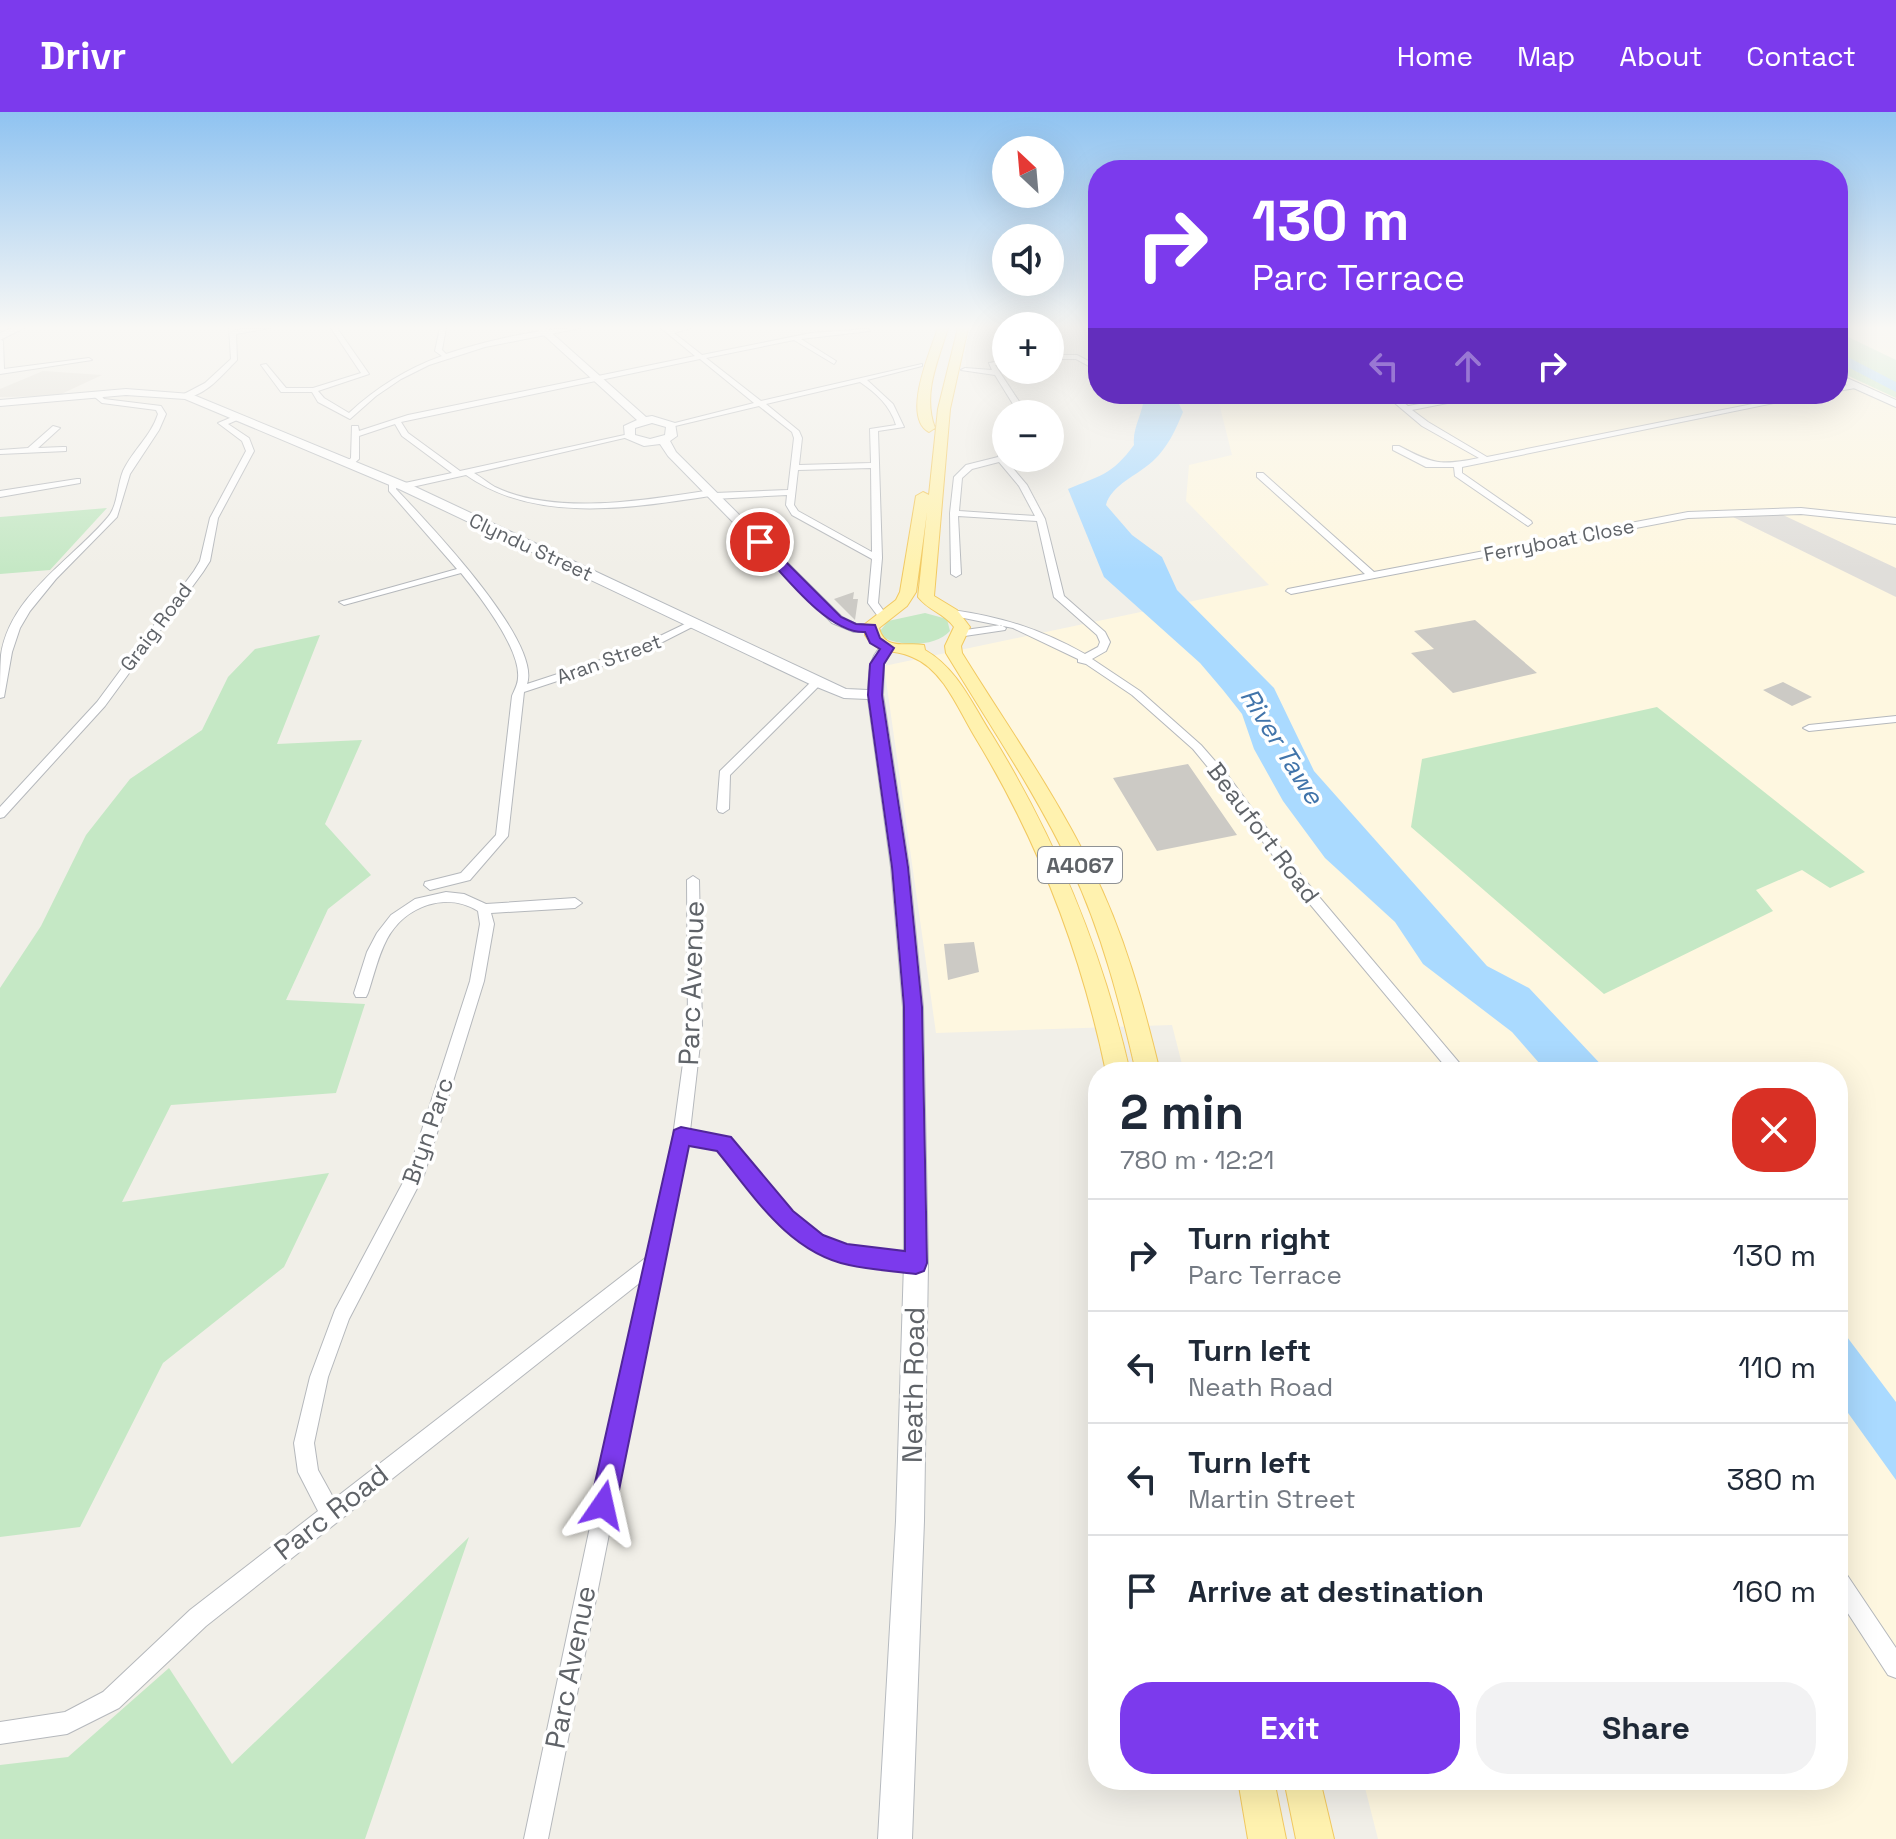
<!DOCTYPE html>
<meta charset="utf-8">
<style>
:root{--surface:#fff;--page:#f2f2f3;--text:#1f2937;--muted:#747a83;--line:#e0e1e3;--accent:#7c3aed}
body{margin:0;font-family:"Space Grotesk",sans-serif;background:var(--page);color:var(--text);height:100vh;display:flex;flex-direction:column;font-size:30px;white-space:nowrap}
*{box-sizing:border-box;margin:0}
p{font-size:26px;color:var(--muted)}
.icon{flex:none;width:44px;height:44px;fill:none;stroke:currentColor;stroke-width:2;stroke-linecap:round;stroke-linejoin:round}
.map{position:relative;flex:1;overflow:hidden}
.drawer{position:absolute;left:1088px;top:950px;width:760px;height:728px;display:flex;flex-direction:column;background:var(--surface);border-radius:32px;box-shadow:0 8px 32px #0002}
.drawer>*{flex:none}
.hud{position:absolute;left:1088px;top:48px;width:760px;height:244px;border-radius:32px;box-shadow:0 8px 32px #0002;background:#7c3aed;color:#fff;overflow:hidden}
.needle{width:52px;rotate:334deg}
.tools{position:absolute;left:992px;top:24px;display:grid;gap:16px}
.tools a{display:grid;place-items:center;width:72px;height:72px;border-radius:50%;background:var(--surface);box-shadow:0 8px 32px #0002;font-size:40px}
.pin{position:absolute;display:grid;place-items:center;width:68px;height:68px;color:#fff;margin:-34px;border:4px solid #fff;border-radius:50%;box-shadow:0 2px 8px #0007}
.me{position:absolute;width:88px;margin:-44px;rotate:11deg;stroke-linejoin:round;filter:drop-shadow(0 0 6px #0008)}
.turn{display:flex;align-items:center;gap:28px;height:168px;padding:0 32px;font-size:36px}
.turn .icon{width:104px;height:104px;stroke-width:2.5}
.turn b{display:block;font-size:56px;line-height:68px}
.lanes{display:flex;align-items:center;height:76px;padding:0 32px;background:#0003;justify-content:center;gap:40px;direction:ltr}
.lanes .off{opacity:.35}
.round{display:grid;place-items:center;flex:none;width:84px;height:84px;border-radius:32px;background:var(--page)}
.overview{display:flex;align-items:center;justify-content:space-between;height:136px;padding:0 32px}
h1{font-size:48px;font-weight:700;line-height:60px}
.button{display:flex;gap:16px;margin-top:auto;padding:16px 32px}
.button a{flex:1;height:92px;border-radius:32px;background:var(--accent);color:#fff;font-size:32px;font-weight:700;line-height:92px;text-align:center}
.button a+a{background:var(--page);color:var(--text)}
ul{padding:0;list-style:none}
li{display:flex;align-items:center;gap:24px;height:112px;padding:0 32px;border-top:2px solid var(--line)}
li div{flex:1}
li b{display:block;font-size:30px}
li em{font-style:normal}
header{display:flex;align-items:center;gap:48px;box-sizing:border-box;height:112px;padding:0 40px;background:var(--accent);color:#fff}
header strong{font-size:38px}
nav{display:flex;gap:44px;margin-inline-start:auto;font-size:28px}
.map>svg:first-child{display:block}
.commercial{fill:#fef7e0}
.industrial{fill:#e0deda}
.education{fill:#e1ded6}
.green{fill:#c5e8c5}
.water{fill:#aadaff}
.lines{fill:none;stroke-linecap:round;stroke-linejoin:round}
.river{fill:#aadaff;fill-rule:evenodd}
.building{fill:#cccac5}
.street-casing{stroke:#b5b8bc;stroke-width:2}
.secondary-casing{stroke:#b6babf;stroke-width:2}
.primary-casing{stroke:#f2c960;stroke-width:2}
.street{fill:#fff;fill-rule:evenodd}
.secondary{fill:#fff;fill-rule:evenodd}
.primary{fill:#fff2af;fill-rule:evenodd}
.route{fill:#7c3aed;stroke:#51269a;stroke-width:2}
.labels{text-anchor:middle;stroke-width:7;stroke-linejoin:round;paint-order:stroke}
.far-street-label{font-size:20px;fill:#5f6368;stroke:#fff}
.shield{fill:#fff;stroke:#8f9295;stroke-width:2}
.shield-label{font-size:22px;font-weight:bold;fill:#5f6368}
.street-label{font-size:24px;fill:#5f6368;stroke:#fff}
.water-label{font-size:26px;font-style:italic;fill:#4174aa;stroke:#fff}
.near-street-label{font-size:28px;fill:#5f6368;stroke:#fff}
</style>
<header>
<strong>Drivr</strong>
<nav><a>Home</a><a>Map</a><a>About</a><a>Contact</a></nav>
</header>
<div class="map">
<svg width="1896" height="1727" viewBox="0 0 1896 1727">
<rect width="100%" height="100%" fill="#f1efe8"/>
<path class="commercial" d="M1838 216H1896V1727H1378L1363 1668H1838V960H1184L1172 913 936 921 884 554 1269 473 1186 389 1189 353 1232 343 1217 283 1220 282H1838Z"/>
<path class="industrial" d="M1783 403 1896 456V485L1731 404Z"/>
<path class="education" d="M43 259 102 263 57 284 0 285V277Z"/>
<path class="green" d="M1838 220 1896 248V286L1838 259Z
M107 396 50 458 0 462V405Z
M925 501 947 507 950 519C936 535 900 535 883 525L880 519 888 509Z
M320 523 277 632 362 628 325 712 371 763 328 797 286 888 365 892 336 981 171 993 122 1090 329 1061 284 1155 163 1251 80 1415 0 1425V876L41 814 86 723 130 667 202 618 228 565 255 537Z
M1657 595 1865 760 1830 776 1802 758 1756 778 1773 799 1604 882 1411 715 1422 647Z
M469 1425 365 1727H0V1653L68 1645 169 1556 232 1652Z"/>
<path class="water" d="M1144 282H1174L1183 300C1175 319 1168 335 1153 349 1138 363 1111 373 1106 393L1132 423 1162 445 1177 478 1274 576 1314 659 1487 854 1529 876 1608 960H1547L1512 920 1423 852 1395 810 1325 746 1283 689 1254 637 1242 602 1223 578 1200 551 1104 465 1068 377C1099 364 1112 363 1134 333 1132 315 1144 301 1144 282Z
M1838 1213 1896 1290V1368L1838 1287Z"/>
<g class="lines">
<path class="river" d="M1838 240 1896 270V280L1838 250Z"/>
</g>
<path class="building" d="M854 480 853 487H858L855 508 834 487Z
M1475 508 1537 561 1453 581 1411 541 1434 537 1414 519Z
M1783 570 1812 585 1792 594 1763 578Z
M1188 652 1237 723 1157 739 1113 666Z
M974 830 979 860 948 868 944 832Z"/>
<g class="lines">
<g class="street-casing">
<path id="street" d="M229 216H235V218L270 216 236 222 237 248C222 263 206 284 184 286V282L205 271 231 247Z
M331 216H337L369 262 318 279 324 286 349 301C377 275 406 257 442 244L435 239 440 216H446L442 238 446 242C480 230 545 215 580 216L485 235 429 253 401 267 376 284 350 307 318 290 312 280H281L261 253 266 252 286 276H313L361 261Z
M661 216H691L674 221 702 243 811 221 867 217 870 219 801 227 836 249 834 252 794 228 706 246 761 289 922 252V254L867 268 893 292 904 315 878 319 882 446 878 491 888 505 886 507H880L868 491 872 447 792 403 786 393 787 383 714 387 710 384C631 396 536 412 466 363L403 377 399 374 400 372 452 361 402 324 395 312 359 324V347L351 354 344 352 351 346 352 314H358L359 319 408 303 695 244ZM700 247 754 291 667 313 671 315 759 294 792 320 794 326 788 378 715 381 711 378C647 388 555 404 495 375 488 371 481 365 474 361L633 324 629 322 460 359 408 321 401 310ZM860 270C876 281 890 293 896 313L870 317 871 351 799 353 802 326 799 319 766 292ZM871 356 872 440 798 399 794 393 798 358Z
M0 227 3 229 4 257 89 246 92 248 0 262Z
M1050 243H1077L1098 254V259L1076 247H1050Z
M1006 248V252L995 253 1024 297 1022 302H1014L1016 297 995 263 961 258 965 256 992 258 989 251Z
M1858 271 1861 275 1838 279V275Z
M92 280H98L104 287 161 294 166 302 159 318 130 362 117 405 56 467 30 499 20 516 12 540 4 585 0 586C0 572 0 557 1 543 10 483 72 448 108 405 118 393 117 374 123 359 133 338 151 324 158 302L156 298 102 291 91 282Z
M1384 282H1393L1408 294 1477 282H1493L1412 298 1428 310 1487 345 1803 282H1818L1462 355V361L1531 409 1532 411 1528 414 1455 364 1454 355H1426L1393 338V334H1399C1433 352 1440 354 1479 346L1422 314Z
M237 303 244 305 228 312 249 326 254 339 218 406 210 449 203 460 105 594 4 705 0 706V695L97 590 194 459 200 449 210 406 246 339 242 329 218 311Z
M53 314 60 316 38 336 63 335H66V339L0 342V338L28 336Z
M1006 331 1005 347 1027 373 1045 407 1064 484 1105 520 1110 530 1106 539 1092 547 1140 579 1201 633 1229 665 1304 767 1467 960H1450L1294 773 1220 670 1193 637 1132 583 1086 552 1078 550V547L1013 516 949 503V499L952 498C1002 505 1040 517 1085 542L1098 535 1100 530 1097 523 1054 485 1037 409 958 404 961 462 956 465 951 462 950 401 954 365 966 353 998 345 1002 333ZM999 350 1019 374 1035 404 959 399 962 366 972 357Z
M1257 361H1263L1374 460 1688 400 1801 396 1896 406V412L1801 402 1688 406 1291 482 1286 479 1288 477 1365 462 1257 365Z
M77 367H80V371L0 385V379Z
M393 369 397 372 396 377C426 409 542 529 527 572L631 538 689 510 698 512 639 542 524 580 508 724 470 768 430 778 424 773 425 770 461 761 496 723 512 584C514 579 518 572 518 566 521 537 479 483 461 461L344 493 339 490 457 457 389 379V372Z
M1001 513 1006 516 1005 518 958 525 953 522 958 519Z
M817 567 822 570 821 572 730 663 729 697 723 701 719 700 717 697 720 659 813 568Z
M1896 604V610L1809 619 1803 616 1809 613Z
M693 764 699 768 702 915 690 1019 729 1026 783 1092 815 1119 832 1129 864 1138 916 1143 922 1145 925 1151 922 1157C910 1161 892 1157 879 1155 799 1147 765 1095 718 1037L687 1032 548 1727H524L642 1169 206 1514 119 1596 67 1622 0 1632V1610L65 1600 103 1580 190 1498 318 1399 298 1360 294 1331 310 1265 335 1198 408 1061 470 869 480 812 478 799C446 779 405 794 387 827 378 844 374 863 368 881L366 885H356L354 881 367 840 377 821 391 803 415 787 446 780 464 782 486 792 575 786 582 791 575 796 491 801 494 812 484 869 424 1063 349 1207 328 1265 314 1331 318 1358 334 1387 648 1144 673 1024 688 915 687 768Z
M1838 1457 1845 1460 1896 1536V1566L1888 1563 1838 1486Z"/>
</g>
<g class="secondary-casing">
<path id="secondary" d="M12 216H24L0 228V221Z
M536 216H546L646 305 652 304 675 311 677 324 670 329 676 340 842 505 856 512H876V518L854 520 832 511 668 344 660 332 644 334 625 326 624 314 637 308ZM652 311 666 315 665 323 650 327 635 323V316Z
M1838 262 1896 288V295L1838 269Z
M126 277 191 282 407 371 846 577 868 578C869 561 869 539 887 532L894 536 884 552 883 583 909 755 923 895 928 1151 924 1409 912 1727H878L896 1409 904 1151 903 895 891 755 868 587 844 586 812 573 399 377 185 287 126 283 0 294V288Z"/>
</g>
<g class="primary-casing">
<path id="primary" d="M938 216H948C938 249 922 282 935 316L929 320C901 305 931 238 938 216Z
M958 216H968L950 297 934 484 957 498 970 515 961 534 962 541C1006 612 1055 681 1092 757 1124 821 1143 890 1160 960H1136C1120 891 1102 821 1072 757 1036 681 989 612 946 541L945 534 954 515C944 501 929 499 918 485L927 400 916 480 907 494 879 516C885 539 906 530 924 533L925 538C958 557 972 592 992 623 1057 729 1102 838 1130 960H1106C1081 840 1039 730 975 625 965 608 956 589 944 572 936 561 925 550 912 545 893 536 878 544 865 523V512L896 488 900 480 916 384 923 380 929 383 938 297Z
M1238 1668H1274L1286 1727H1248Z
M1284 1668H1320L1334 1727H1296Z"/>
</g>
<use href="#street" class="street"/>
<use href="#secondary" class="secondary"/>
<use href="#primary" class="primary"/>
</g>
<linearGradient id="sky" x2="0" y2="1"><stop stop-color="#8fc3f1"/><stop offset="0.47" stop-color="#f9f8f5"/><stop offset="1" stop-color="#f9f8f5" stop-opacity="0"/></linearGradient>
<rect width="1896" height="458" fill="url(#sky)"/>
<path class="route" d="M756 428H764L841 505 856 512 875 513 880 526 894 536 884 552 882 583 908 755 922 895 927 1151 924 1159 916 1162C894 1159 871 1158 849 1153 788 1140 754 1084 717 1039L689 1034 616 1393 613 1402 603 1406 594 1402 590 1393 674 1018 681 1015 731 1025 793 1099 823 1123 847 1132 905 1139 904 895 892 755 868 583 870 552 880 537 870 531 865 520C827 522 781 459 756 433Z"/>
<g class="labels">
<g class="far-street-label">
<text transform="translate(1559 428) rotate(-11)" y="7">Ferryboat Close</text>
<text transform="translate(531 435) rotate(25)" y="7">Clyndu Street</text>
<text transform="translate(156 515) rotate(-53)" y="7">Graig Road</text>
<text transform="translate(609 547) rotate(-20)" y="7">Aran Street</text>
</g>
<rect class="shield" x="1038" y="735" width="84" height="36" rx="6"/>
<g class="shield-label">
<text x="1080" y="761">A4067</text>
</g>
<g class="street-label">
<text transform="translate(1263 721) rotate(53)" y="8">Beaufort Road</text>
<text transform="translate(428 1019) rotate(-71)" y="8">Bryn Parc</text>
</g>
<g class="water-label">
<text transform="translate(1282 634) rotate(58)" y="9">River Tawe</text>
</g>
<g class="near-street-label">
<text transform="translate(691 871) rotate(-88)" y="10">Parc Avenue</text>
<text transform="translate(913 1273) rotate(-89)" y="10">Neath Road</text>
<text transform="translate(331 1400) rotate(-38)" y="10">Parc Road</text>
<text transform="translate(570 1555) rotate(-79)" y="10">Parc Avenue</text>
</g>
</g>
</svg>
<div class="tools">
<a><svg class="needle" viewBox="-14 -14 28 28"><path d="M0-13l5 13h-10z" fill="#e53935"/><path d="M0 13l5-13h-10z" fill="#747a83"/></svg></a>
<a><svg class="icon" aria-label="sound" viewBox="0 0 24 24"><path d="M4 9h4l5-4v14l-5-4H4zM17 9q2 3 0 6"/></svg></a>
<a>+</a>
<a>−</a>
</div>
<div class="pin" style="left:760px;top:430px;background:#d93025"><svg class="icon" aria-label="arrive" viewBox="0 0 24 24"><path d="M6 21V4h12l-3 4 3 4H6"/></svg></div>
<svg class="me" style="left:603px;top:1393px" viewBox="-20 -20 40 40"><path d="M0-17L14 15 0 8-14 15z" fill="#7c3aed" stroke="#fff" stroke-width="4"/></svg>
<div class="hud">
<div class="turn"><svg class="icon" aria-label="right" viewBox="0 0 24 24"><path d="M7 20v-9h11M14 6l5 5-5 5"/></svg><div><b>130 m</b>Parc Terrace</div></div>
<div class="lanes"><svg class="icon off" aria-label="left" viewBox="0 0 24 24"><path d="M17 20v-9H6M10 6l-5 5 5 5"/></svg><svg class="icon off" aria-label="ahead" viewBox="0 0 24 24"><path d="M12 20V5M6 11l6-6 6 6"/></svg><svg class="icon" aria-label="right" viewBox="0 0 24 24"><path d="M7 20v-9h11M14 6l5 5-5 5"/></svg></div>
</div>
<section class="drawer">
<div class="overview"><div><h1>2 min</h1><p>780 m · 12:21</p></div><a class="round" style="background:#d93025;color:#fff"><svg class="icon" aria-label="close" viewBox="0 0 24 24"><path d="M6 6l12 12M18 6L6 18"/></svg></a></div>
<ul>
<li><svg class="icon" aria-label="right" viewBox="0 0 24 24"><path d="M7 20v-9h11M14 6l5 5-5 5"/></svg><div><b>Turn right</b><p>Parc Terrace</p></div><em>130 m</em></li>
<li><svg class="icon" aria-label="left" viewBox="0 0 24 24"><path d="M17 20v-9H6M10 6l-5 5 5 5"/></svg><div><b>Turn left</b><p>Neath Road</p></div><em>110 m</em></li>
<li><svg class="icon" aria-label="left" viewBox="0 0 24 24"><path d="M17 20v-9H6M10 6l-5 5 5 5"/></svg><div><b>Turn left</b><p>Martin Street</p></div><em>380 m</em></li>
<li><svg class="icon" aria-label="arrive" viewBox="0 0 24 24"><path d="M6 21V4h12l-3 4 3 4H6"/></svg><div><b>Arrive at destination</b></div><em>160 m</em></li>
</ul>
<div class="button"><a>Exit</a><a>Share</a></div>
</section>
</div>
